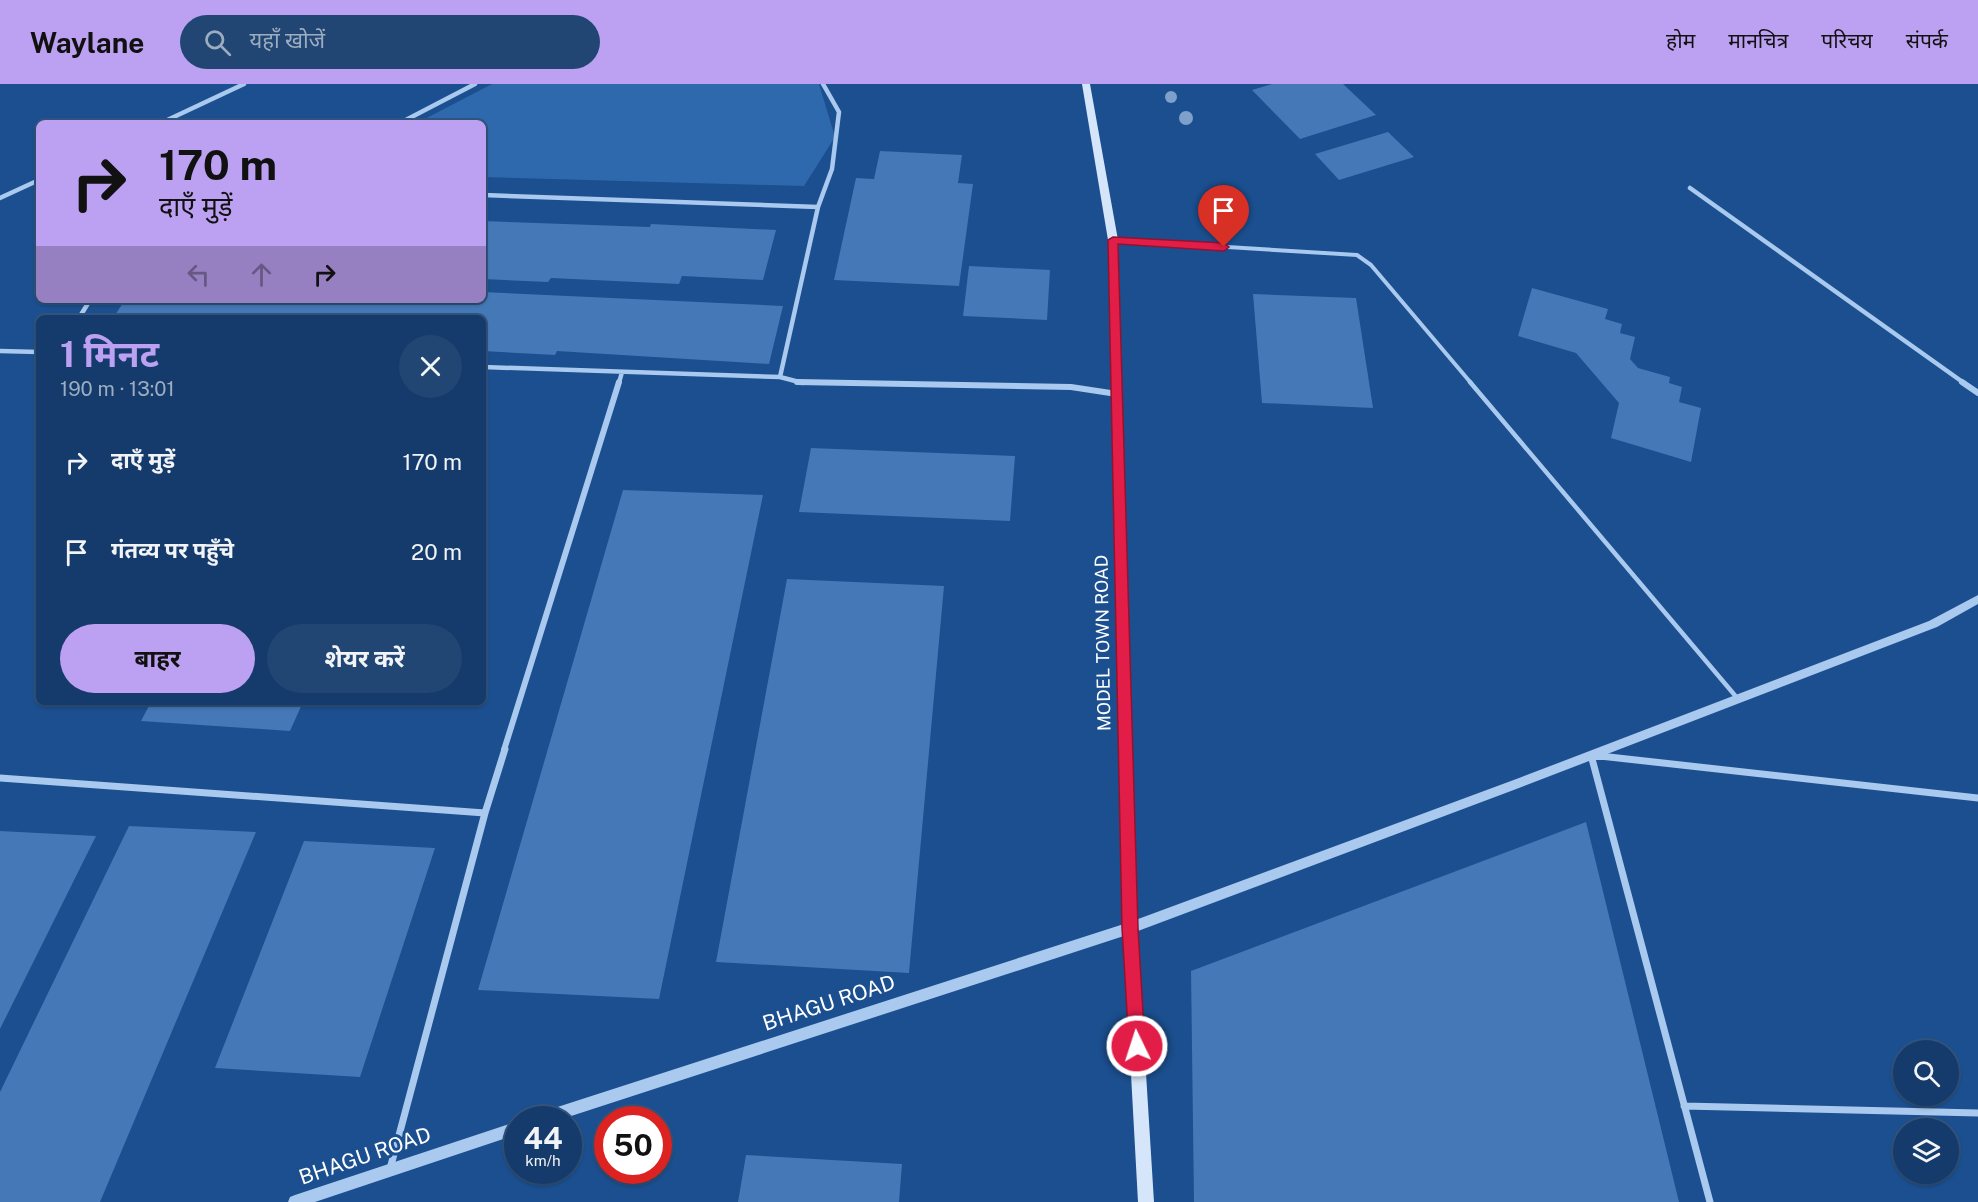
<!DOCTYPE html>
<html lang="hi">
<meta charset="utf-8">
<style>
:root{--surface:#143b6b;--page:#214673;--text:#f1f3f6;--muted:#9dadc1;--line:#33557e;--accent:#bca0f2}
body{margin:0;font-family:"Public Sans","Noto Sans Devanagari",sans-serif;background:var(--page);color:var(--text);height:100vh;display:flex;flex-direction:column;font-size:22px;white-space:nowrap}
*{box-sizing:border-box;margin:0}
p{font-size:20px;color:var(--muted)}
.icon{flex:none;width:33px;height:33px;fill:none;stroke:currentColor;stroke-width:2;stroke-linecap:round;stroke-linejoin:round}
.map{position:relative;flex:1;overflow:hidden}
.sheet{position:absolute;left:36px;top:231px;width:450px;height:390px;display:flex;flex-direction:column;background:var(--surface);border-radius:9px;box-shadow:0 2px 4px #0004,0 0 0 2px var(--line)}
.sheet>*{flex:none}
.top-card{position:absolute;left:36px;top:36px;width:450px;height:183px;border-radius:9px;box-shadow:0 2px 4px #0004,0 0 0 2px var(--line);background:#bca0f2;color:#111;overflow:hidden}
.buttons{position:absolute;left:1893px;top:956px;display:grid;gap:12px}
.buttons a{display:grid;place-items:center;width:66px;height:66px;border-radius:50%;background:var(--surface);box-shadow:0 2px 4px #0004,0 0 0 2px var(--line);font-size:30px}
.speed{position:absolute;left:504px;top:1022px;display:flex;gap:12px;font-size:30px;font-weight:700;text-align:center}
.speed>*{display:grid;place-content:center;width:78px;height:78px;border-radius:50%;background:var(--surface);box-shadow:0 2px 4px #0004,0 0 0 2px var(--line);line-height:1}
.speed small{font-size:15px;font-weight:400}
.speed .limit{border:9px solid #d22;background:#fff;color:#111}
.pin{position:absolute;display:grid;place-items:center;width:51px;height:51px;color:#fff;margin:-62px -26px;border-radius:50% 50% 50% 0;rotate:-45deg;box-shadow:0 0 6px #0007}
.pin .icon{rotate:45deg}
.me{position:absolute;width:66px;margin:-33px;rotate:356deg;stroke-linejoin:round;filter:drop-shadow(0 0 4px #0008)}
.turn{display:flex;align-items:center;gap:21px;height:126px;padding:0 24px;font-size:27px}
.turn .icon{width:78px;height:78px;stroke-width:2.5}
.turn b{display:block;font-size:42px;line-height:51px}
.lanes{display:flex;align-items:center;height:57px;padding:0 24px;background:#0003;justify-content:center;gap:30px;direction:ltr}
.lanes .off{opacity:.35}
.round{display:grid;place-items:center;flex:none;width:63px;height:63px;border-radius:32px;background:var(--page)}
.headline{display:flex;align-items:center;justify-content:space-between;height:102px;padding:0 24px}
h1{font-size:36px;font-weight:700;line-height:45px;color:var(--accent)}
.button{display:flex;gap:12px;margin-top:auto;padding:12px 24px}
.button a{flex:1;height:69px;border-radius:36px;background:var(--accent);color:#111;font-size:24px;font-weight:700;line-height:69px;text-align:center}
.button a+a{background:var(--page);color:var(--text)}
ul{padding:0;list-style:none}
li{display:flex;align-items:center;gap:18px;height:90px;padding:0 24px}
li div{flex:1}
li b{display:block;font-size:22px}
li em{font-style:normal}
header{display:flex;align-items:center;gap:36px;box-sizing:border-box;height:84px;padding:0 30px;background:var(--accent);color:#111}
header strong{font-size:28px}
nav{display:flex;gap:33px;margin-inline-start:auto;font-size:21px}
.search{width:420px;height:54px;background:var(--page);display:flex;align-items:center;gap:15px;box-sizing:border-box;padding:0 21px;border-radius:33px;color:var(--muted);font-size:22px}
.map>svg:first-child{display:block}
.green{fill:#2e69ad}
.building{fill:#4478b7}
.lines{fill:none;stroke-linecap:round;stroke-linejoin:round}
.service-far1{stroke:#a9c9ee;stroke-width:4}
.service{stroke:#a9c9ee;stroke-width:4.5}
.minor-far2{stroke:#a9c9ee;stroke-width:4.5}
.minor-far1{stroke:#a9c9ee;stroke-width:6}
.minor{stroke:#a9c9ee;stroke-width:7}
.tertiary{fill:#a9c9ee;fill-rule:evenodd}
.secondary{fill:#d6e6fa;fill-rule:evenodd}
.tree{fill:#7ea0ca}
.route{fill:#e11d48;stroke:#92132f;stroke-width:1.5}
.labels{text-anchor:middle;stroke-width:6;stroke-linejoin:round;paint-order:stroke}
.street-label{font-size:18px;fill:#fff;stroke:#1b4f8f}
.near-street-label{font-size:21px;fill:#fff;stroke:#1b4f8f}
</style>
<header>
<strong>Waylane</strong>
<div class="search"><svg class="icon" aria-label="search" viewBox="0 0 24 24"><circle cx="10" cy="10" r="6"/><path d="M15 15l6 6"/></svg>यहाँ खोजें</div>
<nav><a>होम</a><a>मानचित्र</a><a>परिचय</a><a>संपर्क</a></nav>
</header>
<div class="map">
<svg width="1978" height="1118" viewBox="0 0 1978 1118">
<rect width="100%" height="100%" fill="#1b4f8f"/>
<path class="green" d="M492 0H819L835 53 804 102 483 93V39H417Z"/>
<path class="building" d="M1272 0H1343L1376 31 1300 55 1252 6Z
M1388 48 1414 73 1339 96 1315 70Z
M880 67 962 71 958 99 973 100 959 202 834 196 856 94 874 95Z
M483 137 650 143 651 140 776 146 763 196 682 192 679 200 551 194 548 198 483 195Z
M969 182 1050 186 1047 236 963 232Z
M1532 204 1608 225 1605 235 1622 240 1620 249 1635 253 1630 275 1638 284 1670 293 1669 299 1682 303 1679 318 1701 324 1691 378 1611 354 1619 319 1576 269 1518 252Z
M483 208 783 222 769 280 557 267 555 271 483 267V234H113L125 216H483Z
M1253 210 1356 214 1373 324 1262 319Z
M811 364 1015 372 1010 437 799 428Z
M623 406 763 411 659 915 478 906Z
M787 495 944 502 909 889 716 878Z
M151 618H303L290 647 141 637Z
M1586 738 1679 1118H1194L1191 887Z
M129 742 256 748 100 1118H0V1008Z
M0 747 96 752 0 945Z
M304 757 435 764 360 993 215 984Z
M746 1071 902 1080 899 1118H738Z"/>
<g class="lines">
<path class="service-far1" d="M1113 156 1357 171 1371 181 1471 299"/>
<path class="service" d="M1470 298 1738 615"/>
<path class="minor-far2" d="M161 39 244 0
M400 39 475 0
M1690 104 1964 299
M483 111 818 123
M0 114 39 96
M79 234 90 216
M0 267 39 268
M483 283 780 293 803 299
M780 293 818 123 832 85 839 28 823 0
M619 299 622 288"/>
<path class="minor-far1" d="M797 298 1071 303 1117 310
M1962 298 1978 309
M504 666 619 298"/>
<path class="minor" d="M0 694 485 729
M1684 1022 1978 1029
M390 1085 485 729 505 665
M1710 1118 1591 671 1978 714"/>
<path class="tertiary" d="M1978 511V520L1937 543 1519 704 1130 850 562 1035H535L537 1030 542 1028 1130 838 1519 694 1929 537Z
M518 1037V1050L315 1118H288L290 1113 295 1111Z"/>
<path class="secondary" d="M1082 0H1090L1118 156 1137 844 1154 1118H1138L1123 844 1108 156Z"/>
</g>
<g class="tree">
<circle cx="1171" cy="13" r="6"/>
<circle cx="1186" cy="34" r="7"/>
</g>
<path class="route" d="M1113 153 1224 159 1229 163 1224 167 1118 160 1138 844 1145 962 1143 968 1137 970 1131 968 1129 962 1122 844 1108 156Z"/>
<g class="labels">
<g class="street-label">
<text transform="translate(1103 559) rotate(-91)" y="6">MODEL TOWN ROAD</text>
</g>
<g class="near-street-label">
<text transform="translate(829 919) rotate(-18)" y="7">BHAGU ROAD</text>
<text transform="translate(365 1072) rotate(-19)" y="7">BHAGU ROAD</text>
</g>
</g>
</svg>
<div class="buttons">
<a><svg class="icon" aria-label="search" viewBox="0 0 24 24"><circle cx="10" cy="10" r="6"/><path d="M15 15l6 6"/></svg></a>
<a><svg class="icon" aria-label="layers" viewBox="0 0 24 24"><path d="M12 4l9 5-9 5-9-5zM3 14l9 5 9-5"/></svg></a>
</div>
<div class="speed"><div>44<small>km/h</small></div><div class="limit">50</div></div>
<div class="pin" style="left:1224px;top:163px;background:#d93025"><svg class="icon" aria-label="arrive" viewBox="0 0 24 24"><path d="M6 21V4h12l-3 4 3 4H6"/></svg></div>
<svg class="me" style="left:1137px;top:962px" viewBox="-20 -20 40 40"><circle r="17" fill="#e11d48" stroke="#fff" stroke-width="3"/><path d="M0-11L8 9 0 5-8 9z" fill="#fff"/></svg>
<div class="top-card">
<div class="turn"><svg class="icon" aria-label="right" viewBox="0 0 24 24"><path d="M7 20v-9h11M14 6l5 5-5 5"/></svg><div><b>170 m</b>दाएँ मुड़ें</div></div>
<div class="lanes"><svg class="icon off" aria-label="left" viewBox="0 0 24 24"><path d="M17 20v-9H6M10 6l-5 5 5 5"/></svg><svg class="icon off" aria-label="ahead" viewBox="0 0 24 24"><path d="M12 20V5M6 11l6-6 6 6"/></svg><svg class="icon" aria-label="right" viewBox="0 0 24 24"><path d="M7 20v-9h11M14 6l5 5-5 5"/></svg></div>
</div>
<section class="sheet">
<div class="headline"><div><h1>1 मिनट</h1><p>190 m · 13:01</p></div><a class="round"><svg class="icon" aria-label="close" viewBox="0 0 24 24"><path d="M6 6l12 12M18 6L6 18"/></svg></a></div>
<ul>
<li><svg class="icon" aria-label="right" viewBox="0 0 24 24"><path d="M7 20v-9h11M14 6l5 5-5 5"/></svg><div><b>दाएँ मुड़ें</b></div><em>170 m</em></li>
<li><svg class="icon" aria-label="arrive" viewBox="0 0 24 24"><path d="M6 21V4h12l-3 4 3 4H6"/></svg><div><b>गंतव्य पर पहुँचे</b></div><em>20 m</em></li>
</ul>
<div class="button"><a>बाहर</a><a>शेयर करें</a></div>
</section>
</div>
